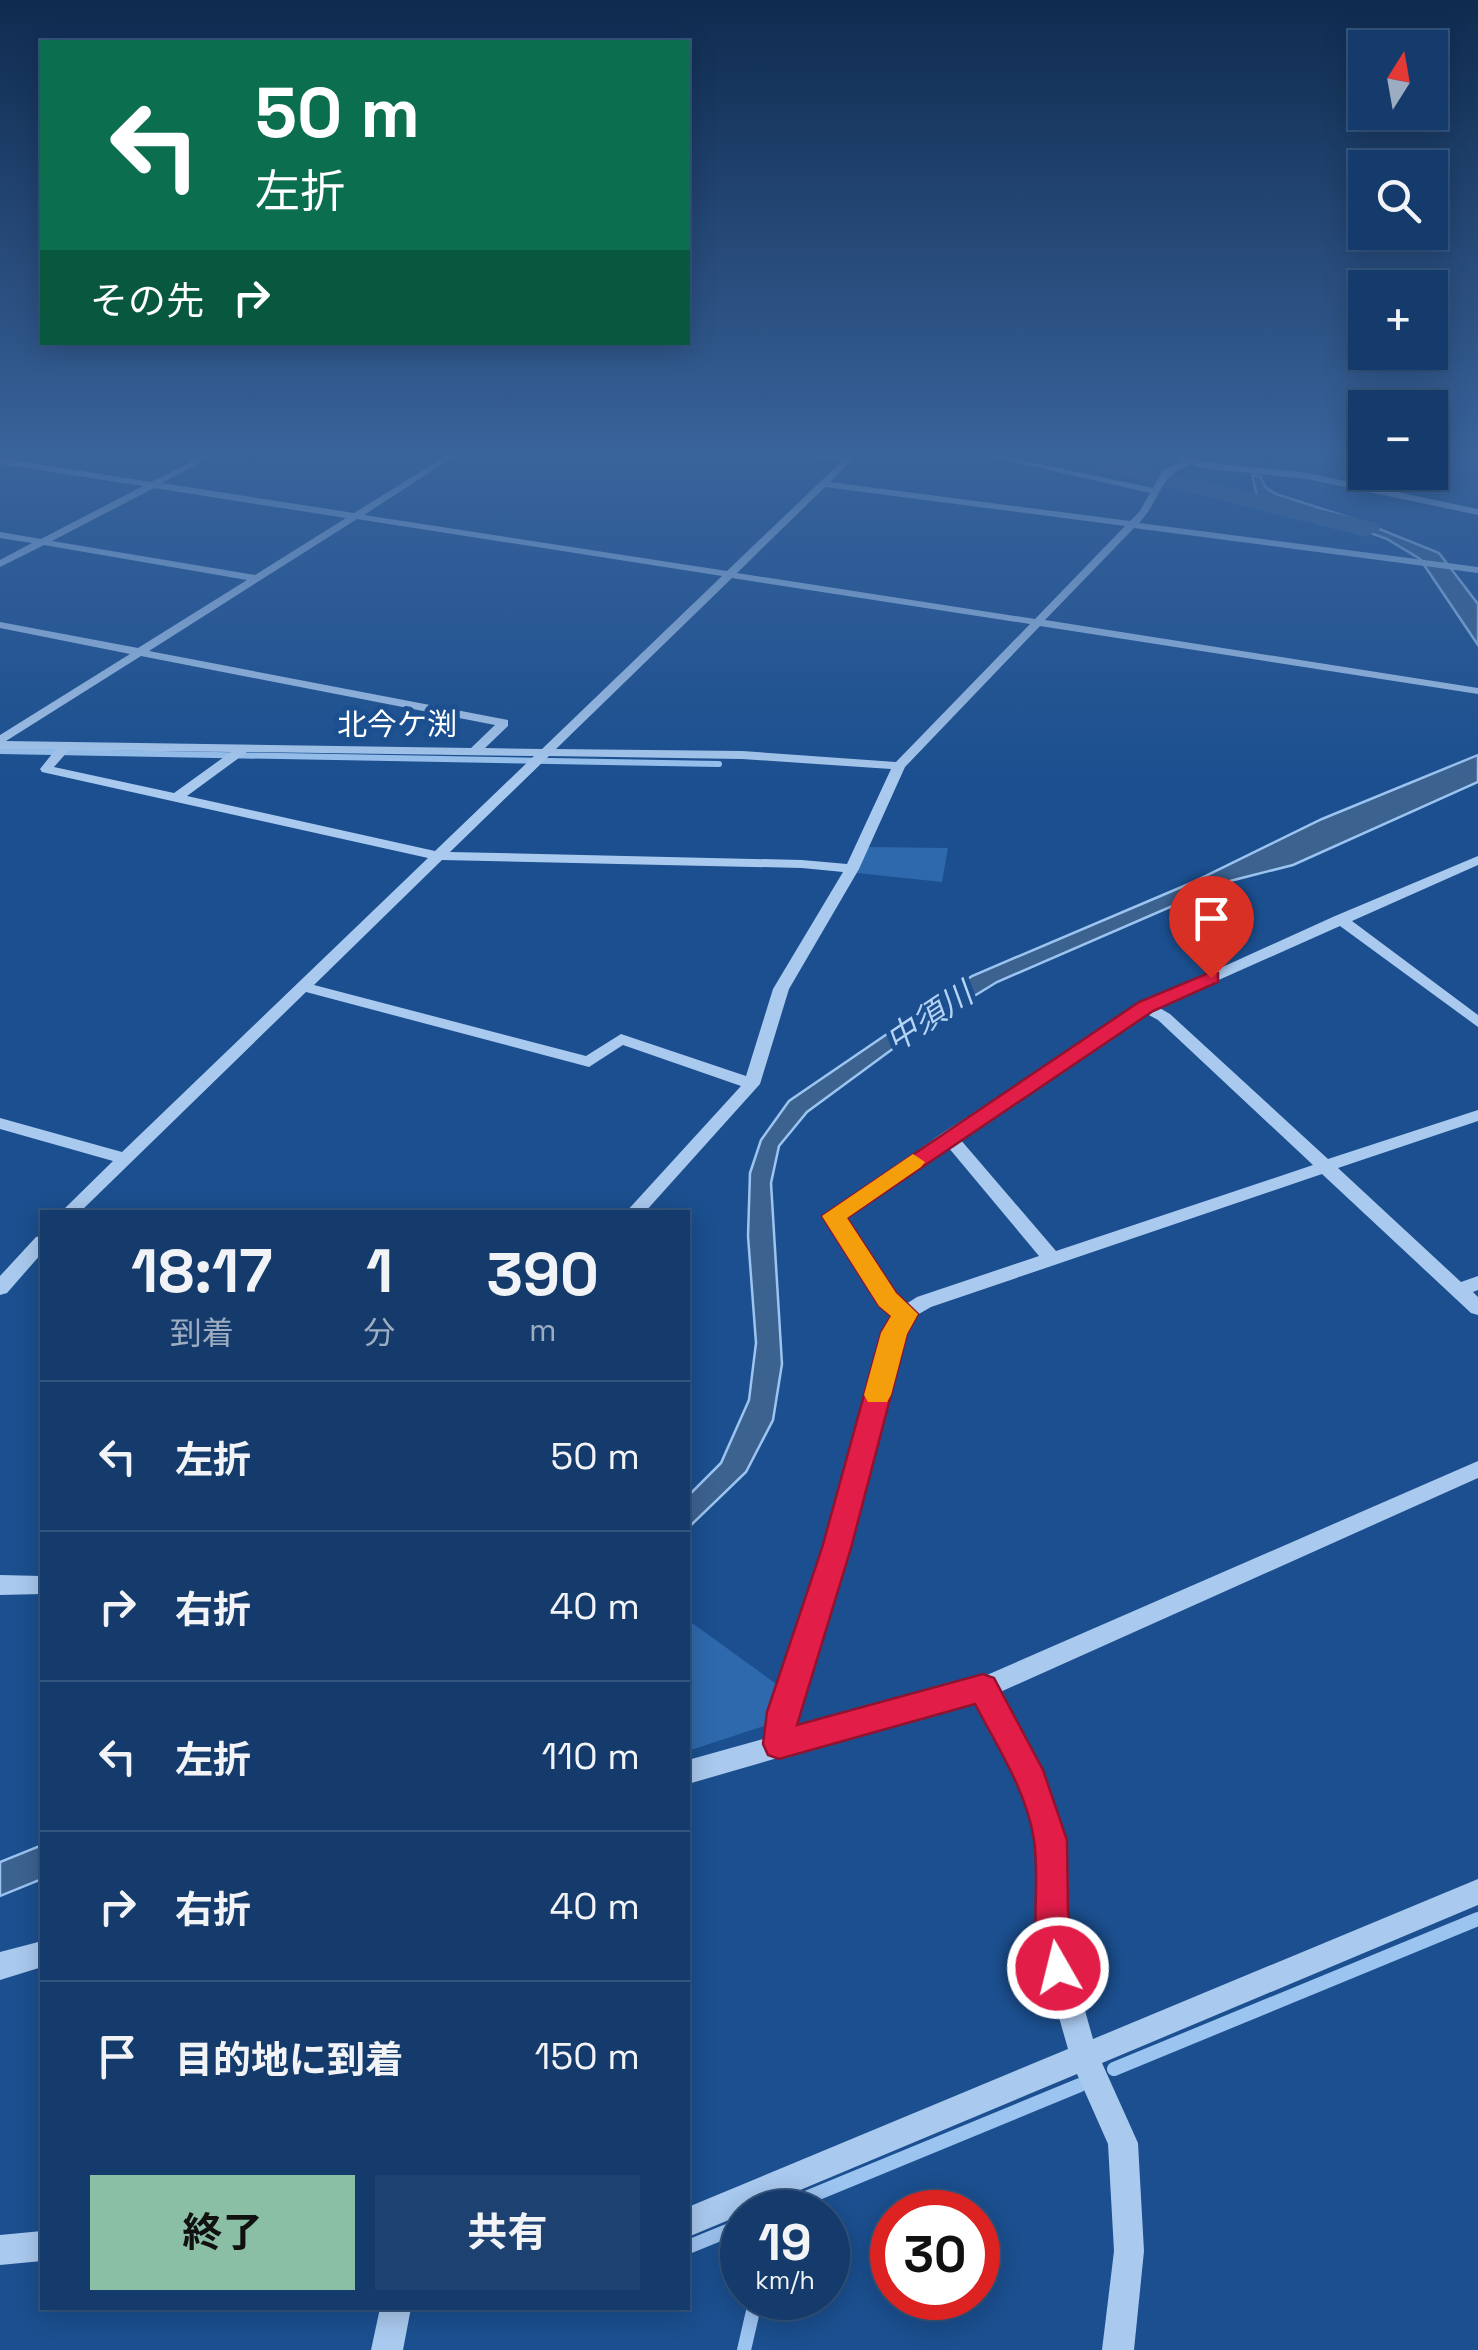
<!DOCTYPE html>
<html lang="ja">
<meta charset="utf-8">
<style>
:root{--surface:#143b6b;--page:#1d4271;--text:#f1f3f6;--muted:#9dadc1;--line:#33557e;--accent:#8abfa5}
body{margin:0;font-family:"Space Grotesk","Noto Sans JP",sans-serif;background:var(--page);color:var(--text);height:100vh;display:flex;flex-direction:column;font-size:38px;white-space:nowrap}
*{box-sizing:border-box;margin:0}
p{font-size:32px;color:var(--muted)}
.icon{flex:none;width:55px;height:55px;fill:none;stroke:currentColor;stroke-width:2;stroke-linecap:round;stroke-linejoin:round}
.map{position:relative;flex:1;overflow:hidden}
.side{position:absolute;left:40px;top:1210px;width:650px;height:1100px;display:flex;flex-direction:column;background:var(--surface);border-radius:0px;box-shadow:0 5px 25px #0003,0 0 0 2px var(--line)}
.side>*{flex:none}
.top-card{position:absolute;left:40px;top:40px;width:650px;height:305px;border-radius:0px;box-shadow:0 5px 25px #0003,0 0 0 2px var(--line);background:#0b6e4f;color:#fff;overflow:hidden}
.needle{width:65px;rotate:11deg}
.tools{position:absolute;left:1348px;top:30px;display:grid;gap:20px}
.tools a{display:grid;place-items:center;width:100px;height:100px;border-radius:0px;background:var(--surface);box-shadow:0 5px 25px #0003,0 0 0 2px var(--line);font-size:50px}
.speed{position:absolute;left:720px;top:2190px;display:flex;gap:20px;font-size:50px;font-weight:700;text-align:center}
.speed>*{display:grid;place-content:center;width:130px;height:130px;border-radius:50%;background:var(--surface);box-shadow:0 5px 25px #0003,0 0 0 2px var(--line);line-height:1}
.speed small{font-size:25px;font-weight:400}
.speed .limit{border:15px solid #d22;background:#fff;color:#111}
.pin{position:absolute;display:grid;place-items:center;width:85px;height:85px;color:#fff;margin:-102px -42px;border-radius:50% 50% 50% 0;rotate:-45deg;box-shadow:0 0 10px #0007}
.pin .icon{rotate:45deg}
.me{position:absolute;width:110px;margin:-55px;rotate:352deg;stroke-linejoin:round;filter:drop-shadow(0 0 8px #0008)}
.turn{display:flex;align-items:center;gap:35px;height:210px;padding:0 50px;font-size:45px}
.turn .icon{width:130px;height:130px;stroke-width:2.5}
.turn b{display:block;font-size:70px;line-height:85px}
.then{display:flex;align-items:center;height:95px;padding:0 50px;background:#0003;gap:20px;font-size:38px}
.eta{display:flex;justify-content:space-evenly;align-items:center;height:170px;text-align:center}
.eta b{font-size:60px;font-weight:700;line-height:70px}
.primary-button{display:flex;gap:20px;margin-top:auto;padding:20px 50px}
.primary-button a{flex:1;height:115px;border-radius:0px;background:var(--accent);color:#111;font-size:40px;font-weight:700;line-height:115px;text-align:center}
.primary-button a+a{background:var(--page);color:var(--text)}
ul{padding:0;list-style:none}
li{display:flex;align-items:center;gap:30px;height:150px;padding:0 50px;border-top:2px solid var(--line)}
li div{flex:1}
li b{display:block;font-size:38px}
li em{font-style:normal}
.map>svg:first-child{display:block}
.green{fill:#2e69ad}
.water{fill:#3c6290;stroke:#9cc4f0;stroke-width:2.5}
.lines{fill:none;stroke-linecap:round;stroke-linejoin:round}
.stream-far1{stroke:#9cc4f0;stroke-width:6}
.stream{stroke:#9cc4f0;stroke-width:14}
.river{fill:#3c6290;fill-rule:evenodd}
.minor{fill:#a9c9ee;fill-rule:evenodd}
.route{fill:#e11d48;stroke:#92132f;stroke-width:2.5}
.slow{fill:#f59e0b}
.labels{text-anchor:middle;stroke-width:10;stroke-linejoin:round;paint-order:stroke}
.far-quarter-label{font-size:30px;fill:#fff;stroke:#1b4f8f}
.water-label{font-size:32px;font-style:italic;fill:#b5d3f5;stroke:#1b4f8f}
</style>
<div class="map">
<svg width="1478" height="2350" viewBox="0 0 1478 2350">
<rect width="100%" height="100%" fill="#1b4f8f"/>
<path class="green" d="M867 847 948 848 942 882 857 873Z
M688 1620 779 1686 770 1724 688 1751Z"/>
<path class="water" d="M1252 475 1261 477 1265 487 1276 494 1357 520 1439 553 1478 604V645L1420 559 1387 539 1352 526 1294 516 1304 508 1257 495Z
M1478 755V782L1293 865 1230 881 997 982 917 1031 807 1112 779 1146 771 1183 782 1364 773 1420 746 1472 688 1528V1496L721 1463 749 1400 756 1343 748 1236 750 1173 761 1140 789 1101 972 976 1191 883 1322 819Z
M42 1845V1879L0 1896V1862Z"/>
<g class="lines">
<path class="stream-far1" d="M0 751 719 764"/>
<path class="stream" d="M1114 2069 1478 1919
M772 2212 1080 2085
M688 2247 742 2225
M744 2350 756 2298"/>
<path class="river" d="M1053 454H1093L1376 523 1380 529 1366 537 1056 459Z"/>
<path class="minor" d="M206 454H216L162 483 354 513 449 454H458L364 515 727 571 842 461 807 457 803 454 847 456 858 454 830 482 1130 521 1140 511 1150 493 978 454H992L1153 488 1163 470 1183 461 1168 454H1179L1202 462 1307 473 1478 509V515L1307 479 1201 468 1190 464C1155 480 1163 497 1139 523L1478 567V573L1134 528 1045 620 1478 688V694L1040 626 905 767 859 869 789 989 760 1084 645 1212H626L741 1086 623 1045 589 1067 306 992 80 1212H61L113 1161 0 1129V1118L122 1152 428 858 42 772 40 769 56 749H0V735L130 654 0 628V622L138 648 247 580 44 545 0 567V560L32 543 0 538V532L41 539 143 486 0 464V458L151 482ZM825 487 1125 526 1035 619 737 573ZM154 488 346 518 255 575 52 541ZM357 519 722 576 542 749 485 748 508 726V720L149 651ZM732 578 1030 624 896 762 742 751 556 749ZM141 656 495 725 471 748 6 741ZM69 750 231 752 174 793 54 767ZM247 752 534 756 435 851 187 796ZM549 756 742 759 891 769 847 864 802 860 450 852ZM442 860 802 868 843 872 773 989 746 1076 621 1034 586 1056 314 985Z
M1478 856V865L1352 921 1478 1015V1027L1340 926 1158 1007 1170 1014 1328 1159 1478 1110V1121L1338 1168 1461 1282 1478 1276V1290L1473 1292 1478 1297V1315L1471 1313 1322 1174 931 1307 912 1318 904 1333 847 1547 794 1712 792 1731 980 1678 1478 1461V1478L998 1693 1040 1773 1064 1840V1910L1073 1968 1093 2039 1478 1879V1905L1102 2063 1138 2143 1144 2251 1134 2350H1102L1114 2251 1108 2144 1077 2074 688 2237V2207L1068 2049 1045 1968 1038 1910V1840L1020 1784 977 1700 688 1784V1760L767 1738 770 1712 825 1547 884 1333 894 1315 880 1305 825 1216 941 1134 1141 1004 1335 916ZM1147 1014 1158 1020 1313 1165 1056 1251 960 1139ZM948 1147 1039 1256 917 1297 906 1304 894 1295 844 1218Z
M42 1236V1253L7 1293 0 1295V1276L36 1237Z
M0 1575 42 1576V1594L0 1595Z
M42 1941V1967L0 1980V1952Z
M42 2231V2261L0 2265V2235Z
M380 2308H411L403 2350H371Z"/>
</g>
<linearGradient id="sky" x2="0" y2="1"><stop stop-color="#0f2b4f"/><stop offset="0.58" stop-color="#39639b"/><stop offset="1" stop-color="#39639b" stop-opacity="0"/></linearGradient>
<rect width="1478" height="783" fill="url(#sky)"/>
<path class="route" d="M1211 972 1218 973V982L1153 1011 847 1218 896 1293 918 1314 907 1334 851 1548 797 1725 983 1674 994 1678 1043 1770 1067 1840 1068 1910 1076 1968 1071 1980 1058 1985 1046 1980C1027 1935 1041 1887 1034 1840 1027 1792 997 1746 975 1704L779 1759 768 1755 763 1744 767 1712 822 1548 881 1333 891 1316 879 1306 822 1216 1139 1002Z"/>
<path class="slow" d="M913 1154 925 1162 921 1167 847 1218 896 1293 918 1314 907 1334 891 1395 887 1402H868L864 1395 881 1333 891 1316 879 1306 822 1216Z"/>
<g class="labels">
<g class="far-quarter-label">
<text x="397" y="735">北今ケ渕</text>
</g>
<g class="water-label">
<text transform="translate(929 1017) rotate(-34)" y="11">中須川</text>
</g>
</g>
</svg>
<div class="tools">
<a><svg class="needle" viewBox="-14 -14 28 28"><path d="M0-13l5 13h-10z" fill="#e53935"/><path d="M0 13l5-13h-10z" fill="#9dadc1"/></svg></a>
<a><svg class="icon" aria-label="search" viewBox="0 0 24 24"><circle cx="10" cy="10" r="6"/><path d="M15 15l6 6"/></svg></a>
<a>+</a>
<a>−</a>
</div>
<div class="speed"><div>19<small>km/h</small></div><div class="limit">30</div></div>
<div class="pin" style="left:1211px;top:978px;background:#d93025"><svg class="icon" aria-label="arrive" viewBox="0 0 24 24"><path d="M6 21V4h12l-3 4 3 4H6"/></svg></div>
<svg class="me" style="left:1058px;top:1968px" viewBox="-20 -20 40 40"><circle r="17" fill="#e11d48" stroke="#fff" stroke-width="3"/><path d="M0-11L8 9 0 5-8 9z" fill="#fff"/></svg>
<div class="top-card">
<div class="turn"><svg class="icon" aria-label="left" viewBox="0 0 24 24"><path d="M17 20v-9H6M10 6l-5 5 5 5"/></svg><div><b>50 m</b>左折</div></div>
<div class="then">その先<svg class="icon" aria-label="right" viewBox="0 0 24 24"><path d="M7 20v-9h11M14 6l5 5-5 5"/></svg></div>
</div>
<section class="side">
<div class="eta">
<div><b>18:17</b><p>到着</p></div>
<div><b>1</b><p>分</p></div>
<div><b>390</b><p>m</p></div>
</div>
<ul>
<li><svg class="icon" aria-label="left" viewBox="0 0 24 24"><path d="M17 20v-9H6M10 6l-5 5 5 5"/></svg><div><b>左折</b></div><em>50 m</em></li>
<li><svg class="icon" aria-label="right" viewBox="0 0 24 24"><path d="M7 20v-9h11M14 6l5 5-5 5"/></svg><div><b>右折</b></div><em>40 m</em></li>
<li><svg class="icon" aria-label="left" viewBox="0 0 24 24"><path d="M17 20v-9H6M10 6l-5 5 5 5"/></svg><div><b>左折</b></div><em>110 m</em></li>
<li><svg class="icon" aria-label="right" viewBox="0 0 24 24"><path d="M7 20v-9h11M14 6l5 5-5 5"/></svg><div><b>右折</b></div><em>40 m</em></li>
<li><svg class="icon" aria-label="arrive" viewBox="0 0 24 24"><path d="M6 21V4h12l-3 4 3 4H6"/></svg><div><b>目的地に到着</b></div><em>150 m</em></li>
</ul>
<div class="primary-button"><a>終了</a><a>共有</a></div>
</section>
</div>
